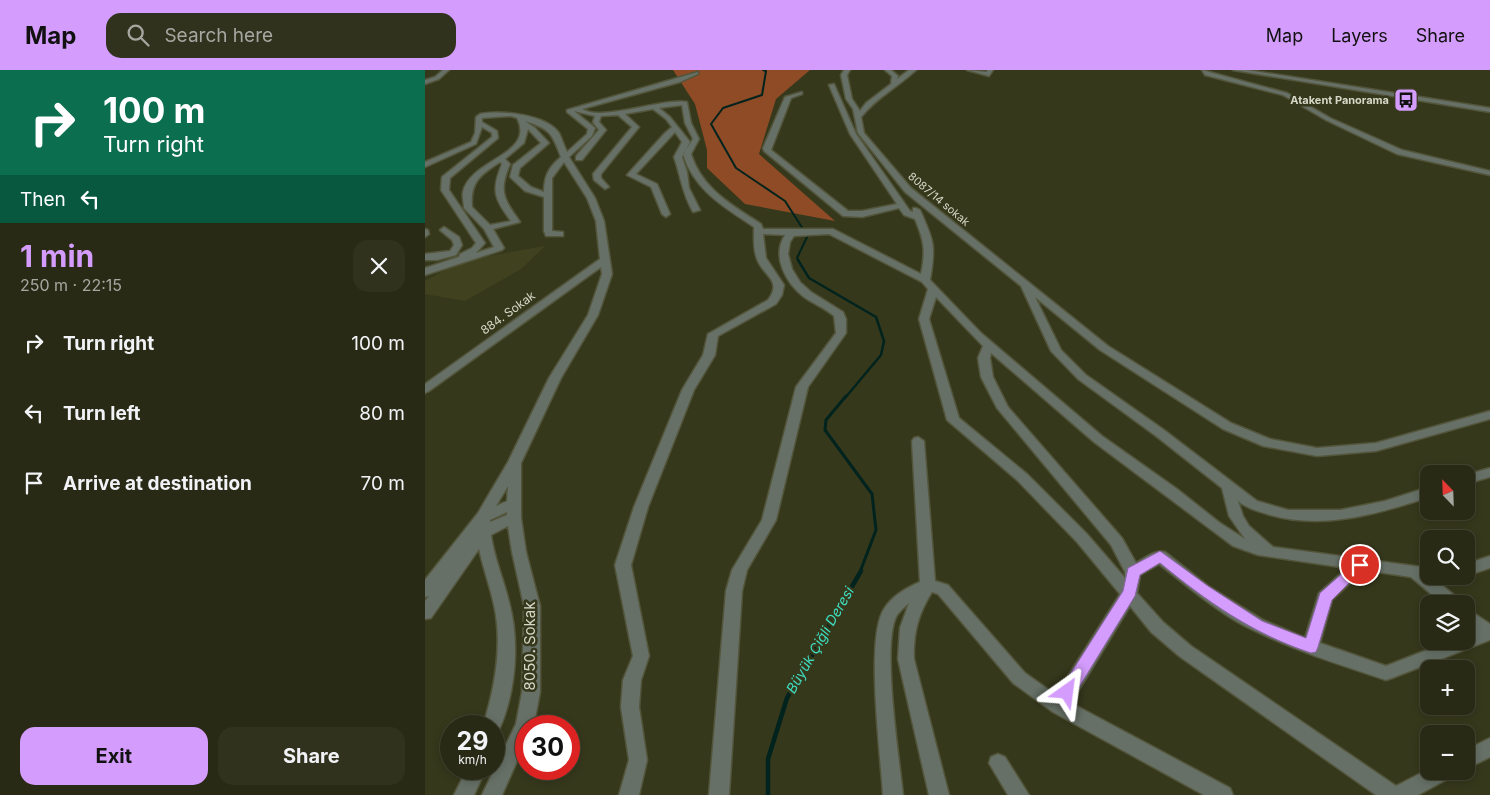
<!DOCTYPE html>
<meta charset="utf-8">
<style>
:root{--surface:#282a15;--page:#30321e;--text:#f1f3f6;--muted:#a5a7a0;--line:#444634;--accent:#d49cfc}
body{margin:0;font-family:Inter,sans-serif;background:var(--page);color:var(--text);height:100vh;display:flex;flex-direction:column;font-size:19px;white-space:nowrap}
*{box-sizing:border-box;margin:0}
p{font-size:16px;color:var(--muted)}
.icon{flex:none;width:28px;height:28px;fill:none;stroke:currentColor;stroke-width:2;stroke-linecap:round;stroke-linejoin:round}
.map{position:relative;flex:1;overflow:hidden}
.sheet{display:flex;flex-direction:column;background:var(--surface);width:425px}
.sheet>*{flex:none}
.banner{background:#0b6e4f;color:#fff;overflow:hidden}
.needle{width:32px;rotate:337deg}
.buttons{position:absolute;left:995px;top:395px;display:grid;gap:10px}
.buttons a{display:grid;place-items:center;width:55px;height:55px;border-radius:10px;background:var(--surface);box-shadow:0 2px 8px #0003,0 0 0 1px var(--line);font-size:25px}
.speed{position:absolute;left:15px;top:645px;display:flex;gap:10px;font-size:25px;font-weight:700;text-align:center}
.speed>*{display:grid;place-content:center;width:65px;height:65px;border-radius:50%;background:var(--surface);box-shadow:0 2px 8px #0003,0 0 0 1px var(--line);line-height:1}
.speed small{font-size:12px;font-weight:400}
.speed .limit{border:8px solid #d22;background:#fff;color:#111}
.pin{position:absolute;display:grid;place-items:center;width:42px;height:42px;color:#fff;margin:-21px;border:2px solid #fff;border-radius:50%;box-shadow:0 1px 5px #0007}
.me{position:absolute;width:55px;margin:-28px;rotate:31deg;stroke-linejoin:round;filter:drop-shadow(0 0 4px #0008)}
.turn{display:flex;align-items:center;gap:18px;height:105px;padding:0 20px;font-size:22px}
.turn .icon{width:65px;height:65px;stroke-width:2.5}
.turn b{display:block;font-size:35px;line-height:42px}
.then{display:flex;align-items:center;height:48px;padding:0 20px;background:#0003;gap:10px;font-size:19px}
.round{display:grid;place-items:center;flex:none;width:52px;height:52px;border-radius:15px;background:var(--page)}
.overview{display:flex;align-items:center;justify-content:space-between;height:85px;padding:0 20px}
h1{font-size:30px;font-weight:700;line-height:38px;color:var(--accent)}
.cta{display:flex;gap:10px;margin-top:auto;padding:10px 20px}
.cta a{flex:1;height:58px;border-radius:15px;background:var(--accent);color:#111;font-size:20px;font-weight:700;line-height:58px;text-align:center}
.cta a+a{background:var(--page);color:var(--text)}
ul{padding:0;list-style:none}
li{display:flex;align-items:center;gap:15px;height:70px;padding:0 20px}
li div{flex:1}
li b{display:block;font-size:19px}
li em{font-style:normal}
header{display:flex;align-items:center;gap:30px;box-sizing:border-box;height:70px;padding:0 25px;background:var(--accent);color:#111}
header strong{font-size:24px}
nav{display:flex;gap:28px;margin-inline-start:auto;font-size:18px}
.search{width:350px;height:45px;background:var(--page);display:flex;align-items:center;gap:12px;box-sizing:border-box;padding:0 18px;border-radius:15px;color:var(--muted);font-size:19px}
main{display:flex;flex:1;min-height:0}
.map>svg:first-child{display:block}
.built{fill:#40421f}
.forest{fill:#8f4b25}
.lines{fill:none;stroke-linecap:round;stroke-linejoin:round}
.stream-far3{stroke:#01231d;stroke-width:2}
.stream-far2{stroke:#01231d;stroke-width:2.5}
.stream-far1{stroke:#01231d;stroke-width:3}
.stream{stroke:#01231d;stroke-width:4.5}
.minor-casing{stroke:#53553b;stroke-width:3}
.minor{fill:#667066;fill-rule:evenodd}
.route{fill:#d49cfc;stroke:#8a65a4}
.labels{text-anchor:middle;stroke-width:5;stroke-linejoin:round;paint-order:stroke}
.far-poi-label{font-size:11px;font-weight:bold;fill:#d6d8c7;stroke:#36381c;text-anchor:end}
.far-street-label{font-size:11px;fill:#d6d8c7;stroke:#36381c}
.street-label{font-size:12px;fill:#d6d8c7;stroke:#36381c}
.water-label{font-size:14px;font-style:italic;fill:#3fdec0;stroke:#36381c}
.near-street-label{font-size:15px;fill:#d6d8c7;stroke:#36381c}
</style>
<header>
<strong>Map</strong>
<div class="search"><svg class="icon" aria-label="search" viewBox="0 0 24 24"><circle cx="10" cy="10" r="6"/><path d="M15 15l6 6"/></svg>Search here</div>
<nav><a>Map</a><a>Layers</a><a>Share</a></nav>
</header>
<main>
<section class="sheet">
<div class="banner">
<div class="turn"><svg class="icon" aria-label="right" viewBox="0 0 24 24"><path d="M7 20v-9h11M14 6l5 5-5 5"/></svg><div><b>100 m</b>Turn right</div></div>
<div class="then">Then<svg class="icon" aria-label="left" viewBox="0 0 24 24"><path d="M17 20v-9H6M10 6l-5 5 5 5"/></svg></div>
</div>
<div class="overview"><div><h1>1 min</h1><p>250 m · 22:15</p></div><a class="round"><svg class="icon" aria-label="close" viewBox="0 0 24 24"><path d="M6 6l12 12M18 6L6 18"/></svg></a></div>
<ul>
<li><svg class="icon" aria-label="right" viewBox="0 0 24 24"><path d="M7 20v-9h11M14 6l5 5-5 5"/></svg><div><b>Turn right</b></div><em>100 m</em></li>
<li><svg class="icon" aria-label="left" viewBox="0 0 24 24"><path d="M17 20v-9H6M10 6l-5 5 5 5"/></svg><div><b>Turn left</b></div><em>80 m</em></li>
<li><svg class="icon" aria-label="arrive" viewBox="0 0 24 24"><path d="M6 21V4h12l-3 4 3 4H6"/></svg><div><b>Arrive at destination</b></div><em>70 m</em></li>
</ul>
<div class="cta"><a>Exit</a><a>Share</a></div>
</section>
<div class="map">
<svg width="1065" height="725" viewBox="0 0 1065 725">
<rect width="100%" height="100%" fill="#36381c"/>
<path class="built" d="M120 176 96 199 40 231 0 224V211L36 191Z"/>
<path class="forest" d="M248 0H385L351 29 334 84 410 151 320 134 282 98V80L270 34Z"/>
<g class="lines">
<path class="stream-far3" d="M338 0 341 1 337 25 298 38 286 54 311 98 360 131 378 159
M374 191 372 188 382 167"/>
<path class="stream-far2" d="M373 190 384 208 451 247 459 271 456 285 420 328"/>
<path class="stream-far1" d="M421 326 401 350 400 360 447 424 451 460 435 502"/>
<path class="stream" d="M343 725V689L362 628 436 501"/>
<g class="minor-casing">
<path id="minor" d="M18 0H24L14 9 0 14V10L10 7Z
M419 0H425L422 5 427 29 435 41 441 33 466 14 467 6 460 0H466L473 6 472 9 484 0H491C473 17 452 27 436 47L439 63 486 118 683 276 806 353 845 369 892 378 951 373 1065 341V349L951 381 892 386 838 376 798 359 675 280 610 227 636 280 661 305 739 360 832 431 863 440H915L960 431 1004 417V427C953 444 898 460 845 445 833 441 823 439 813 431L818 446 824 456 848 477 1004 498V506H1010L1008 508 1035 530 1037 534H1018L986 507 939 500 907 530 895 573 961 596 1025 571H1041V565L1051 561 1041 553V538L1065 554V570L967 608 961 610C916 595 871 581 828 560 797 546 761 515 734 494L715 505 712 523 738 552 766 576 971 716 1004 699V701H1028L1026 707 993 725H951L754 586 726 562 705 536 646 633 805 718 808 725H779L628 642 588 613 513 524 507 522C493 544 488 564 489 589L524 725H504L473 589 475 558 484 533C480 537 474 541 471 547 457 577 474 687 478 725H458C456 687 440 568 459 539 467 526 481 518 495 512L487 371 489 368 493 367 499 371 510 511 523 515 600 603 631 625 695 524 652 472 592 410 522 350 494 249 503 219 497 212 404 164 369 166 365 172 363 184 367 199 375 212 386 222 418 242 421 249V263L383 317 351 450 322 500 317 521 304 725H284L301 521 307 500 337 450 371 317 411 263 409 246C400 238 389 234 379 227 361 213 346 186 360 165L338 164 341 188 359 215 357 225 351 234 293 266 290 285 269 320 223 437 206 495 224 586 216 610 214 637 222 690 214 725H194L204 690 196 637 198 610 208 586 190 495 209 437 257 320 278 285 283 264 343 230C358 210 338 206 332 189 328 179 329 167 329 157 299 137 269 120 258 84L268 69 260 53 257 35 234 38 245 47 265 72 257 87 262 102 264 118 275 140 268 142C257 123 256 107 249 87L257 72 250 62 211 104 232 114 245 144 241 147 237 144 226 117 202 105 239 64 247 57 241 49 228 39 200 44 214 57 176 104V108L184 117 180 119 169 110 168 104 207 57 193 45 176 46 174 52 181 60 157 90H151V86L174 60 168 52 170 46 149 41 170 58 167 66 144 87 170 128 179 151 187 204 173 245 136 308 96 393V448L101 482 115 536V622L109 654 108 656H101V671L77 725H57L91 654 97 622 99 536 87 482 83 456 66 465C69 488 79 510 84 532 95 572 91 624 73 662L69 664V656H58C70 617 78 575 69 535 65 516 58 498 54 479L6 548 0 549V531L4 526 0 527V510L53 443 83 392 124 308 163 245 177 204 176 197 4 321 0 323V314L175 189 171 151 162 128 139 92 127 108V161L138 162V166H121L119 161V127L100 121 85 107 88 95 116 73 103 59 99 73 80 89 85 94C73 122 79 129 95 152L68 159 79 178 77 180 0 205V198L34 187 35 184 47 178 51 173 16 120 17 107 67 67V63L57 57 51 74 0 97V92L46 72 50 63 51 47 55 44C75 40 121 44 134 63 137 69 139 76 142 82L162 64 163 59 142 42V40L273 2V4L255 12 157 39C177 52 236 28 262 32L266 53 274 69 266 84C277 119 307 135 336 154L338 159H408L496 204C501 180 499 171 490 149L479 145 474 138 437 147 418 146 339 81 338 78 360 27 377 22V24L366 28 346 80 423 141H437L472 134 425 64 404 15 409 14 431 64 485 141 488 142V138H491L495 140C509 172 511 175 505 210L556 263 677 366 752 419 795 453 820 469 804 446 797 418 731 366 653 309 626 281 596 216 480 122 433 63 428 39 421 29 416 5ZM86 46 92 48C111 85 45 89 38 122 37 127 39 133 39 138L59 159 69 177 51 183 60 173 24 120 25 108 73 68 72 61 57 52V48ZM100 51C125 59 127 63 136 87 124 97 119 106 119 122L106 117 93 106 95 98 124 73 110 58ZM75 92 77 94C66 120 69 129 86 151L65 155 47 137C45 112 55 105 75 92ZM511 227 558 276 553 288 556 307 572 338 686 475 700 502V508L662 464 602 404 534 348 504 249ZM566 283 669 372 808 476 833 485 922 498 894 523 880 568 838 550 783 516 740 482C730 479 720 488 711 493L697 468 583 337 568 307 565 288ZM83 416 82 431 71 436ZM82 442V445L65 452V450Z
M542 0 562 2V0H568L564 6Z
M777 0 862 23 905 48 977 80 1065 101V105L972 84 901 50 858 25 780 5Z
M808 0H822L1065 38V42Z
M19 157 34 167 37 175 31 185 12 190H0V184L25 181 29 175 27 170 15 160Z
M0 159 3 160 4 164 0 167Z
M1065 398V407L1041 414V405Z
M1065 486V498L1041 506V494Z
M1065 668V687L1041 699V680Z
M573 684 580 687 604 725H583L564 693 566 687Z
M42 699H61L49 725H29Z"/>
</g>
<use href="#minor" class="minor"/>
</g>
<path class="route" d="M735 481 783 516 837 551 881 568 895 523 930 492 935 490 942 495 907 530 893 577 891 582 886 583C828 564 781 531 735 493L715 505 710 526 648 627 642 629 637 627 635 622 637 617 698 521 703 498Z"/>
<defs>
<g id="bus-square" transform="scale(1.25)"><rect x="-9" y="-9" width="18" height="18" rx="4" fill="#d49cfc" stroke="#36381c"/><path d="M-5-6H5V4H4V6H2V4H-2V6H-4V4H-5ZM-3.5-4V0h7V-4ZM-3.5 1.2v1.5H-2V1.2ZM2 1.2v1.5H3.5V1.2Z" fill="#111"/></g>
</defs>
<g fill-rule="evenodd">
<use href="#bus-square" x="981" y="30"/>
</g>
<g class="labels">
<g class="far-poi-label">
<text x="964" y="34">Atakent Panorama</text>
</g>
<g class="far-street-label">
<text transform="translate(514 129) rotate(40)" y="4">8087/14 sokak</text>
</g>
<g class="street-label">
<text transform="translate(83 243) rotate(-36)" y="4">884. Sokak</text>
</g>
<g class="water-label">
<text transform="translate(395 570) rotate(-60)" y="5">Büyük Çiğli Deresi</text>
</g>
<g class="near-street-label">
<text transform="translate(105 576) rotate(-90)" y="5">8050. Sokak</text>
</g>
</g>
</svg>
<div class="buttons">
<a><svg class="needle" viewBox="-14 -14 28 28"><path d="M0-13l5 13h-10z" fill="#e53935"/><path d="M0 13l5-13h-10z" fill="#a5a7a0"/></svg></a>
<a><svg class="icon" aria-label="search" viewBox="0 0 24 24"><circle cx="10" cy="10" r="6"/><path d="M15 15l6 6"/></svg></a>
<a><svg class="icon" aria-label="layers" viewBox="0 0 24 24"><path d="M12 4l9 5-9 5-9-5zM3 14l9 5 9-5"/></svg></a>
<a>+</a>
<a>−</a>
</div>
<div class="speed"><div>29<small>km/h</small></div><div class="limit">30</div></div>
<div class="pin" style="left:935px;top:495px;background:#d93025"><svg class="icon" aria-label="arrive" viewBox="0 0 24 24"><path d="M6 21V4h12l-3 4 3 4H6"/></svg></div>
<svg class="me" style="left:642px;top:622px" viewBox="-20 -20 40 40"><path d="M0-17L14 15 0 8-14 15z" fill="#d49cfc" stroke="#fff" stroke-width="4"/></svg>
</div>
</main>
